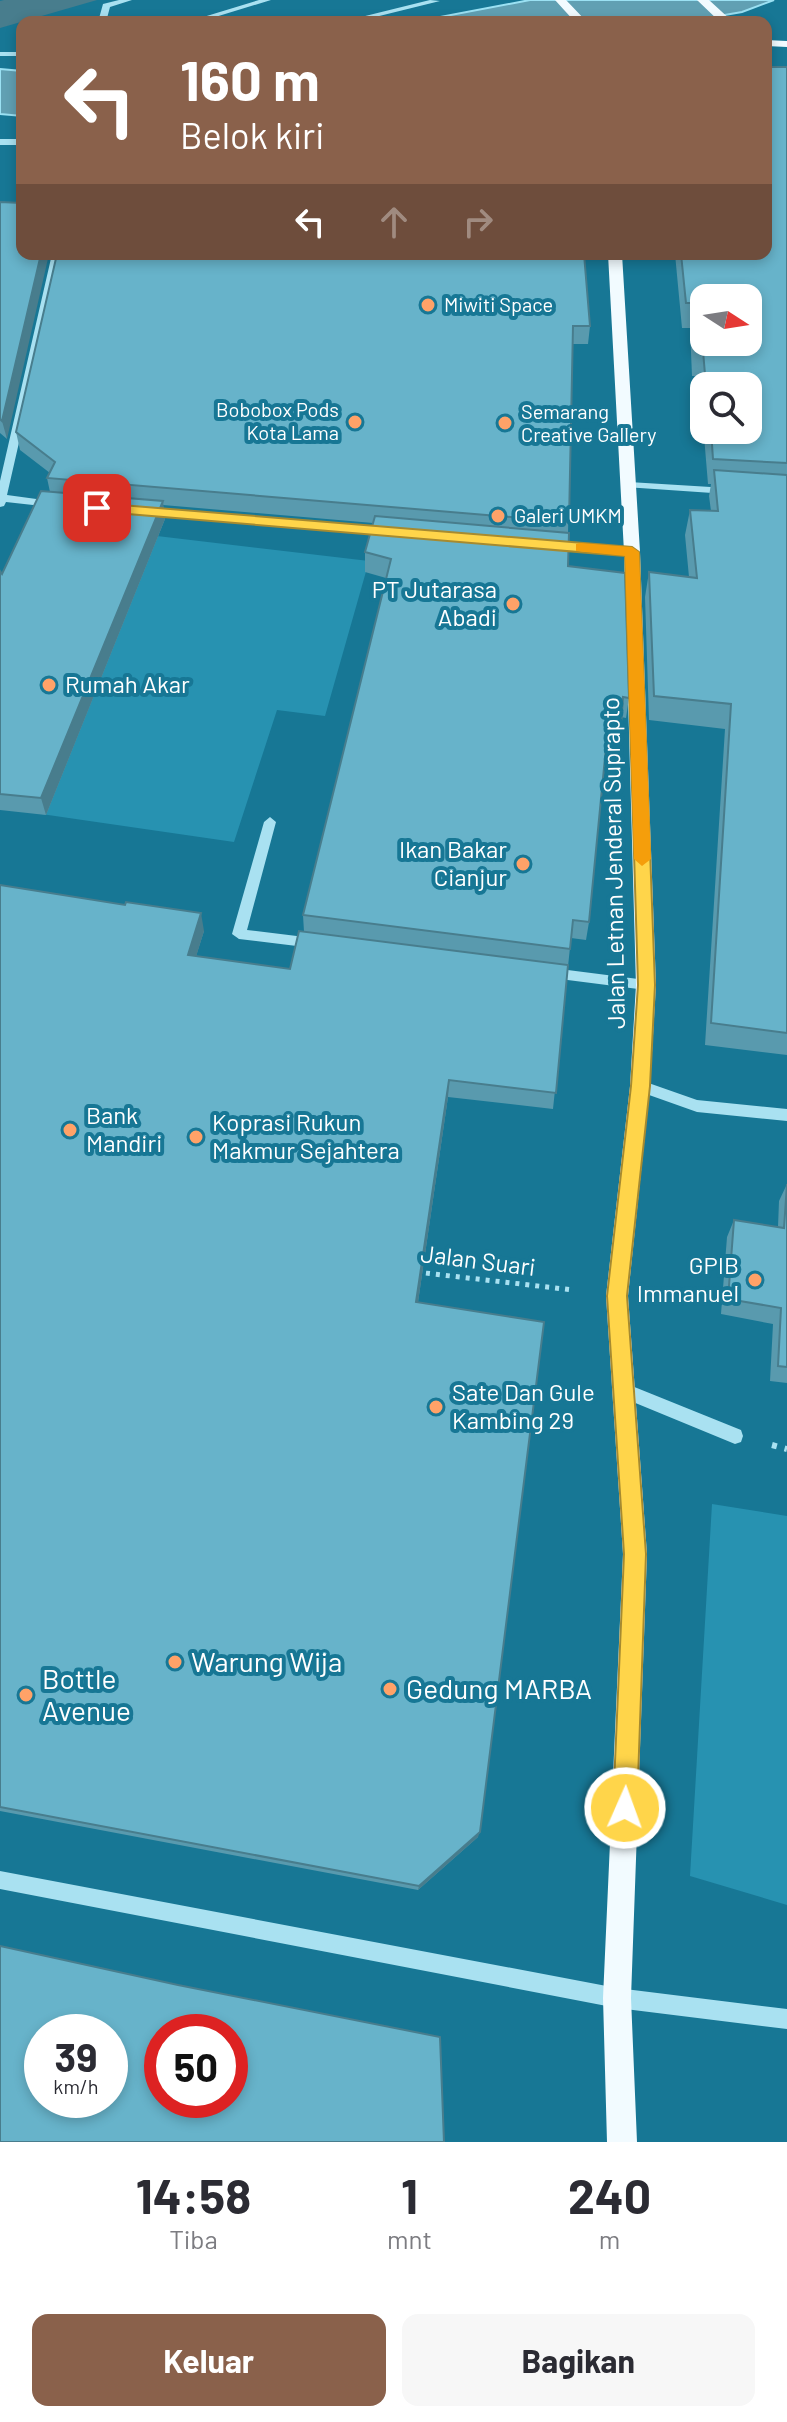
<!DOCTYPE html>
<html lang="id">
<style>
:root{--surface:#fff;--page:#f7f7f7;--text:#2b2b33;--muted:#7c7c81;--accent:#8a614b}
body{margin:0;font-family:Barlow,sans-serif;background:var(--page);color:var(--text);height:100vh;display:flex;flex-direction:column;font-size:30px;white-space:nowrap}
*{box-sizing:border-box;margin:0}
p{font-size:26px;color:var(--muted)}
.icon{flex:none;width:44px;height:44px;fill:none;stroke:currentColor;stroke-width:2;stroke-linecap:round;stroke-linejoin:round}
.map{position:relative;height:2142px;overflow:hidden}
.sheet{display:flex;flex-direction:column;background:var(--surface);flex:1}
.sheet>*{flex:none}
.guide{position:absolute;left:16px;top:16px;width:756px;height:244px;border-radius:16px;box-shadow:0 4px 12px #0003;background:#8a614b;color:#fff;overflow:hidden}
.needle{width:52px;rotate:102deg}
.controls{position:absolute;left:690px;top:284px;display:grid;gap:16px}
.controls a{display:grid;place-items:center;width:72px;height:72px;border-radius:16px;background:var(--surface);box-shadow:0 4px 12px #0003;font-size:40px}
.speed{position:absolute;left:24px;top:2014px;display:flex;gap:16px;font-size:40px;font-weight:700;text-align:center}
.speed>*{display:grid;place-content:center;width:104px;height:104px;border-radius:50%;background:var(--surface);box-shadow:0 4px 12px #0003;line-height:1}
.speed small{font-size:20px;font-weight:400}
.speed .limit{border:12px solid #d22;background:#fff;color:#111}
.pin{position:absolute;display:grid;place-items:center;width:68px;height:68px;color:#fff;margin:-34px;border-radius:16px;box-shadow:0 4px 12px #0006}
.me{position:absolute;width:88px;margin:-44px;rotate:2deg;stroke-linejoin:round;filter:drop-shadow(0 0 6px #0008)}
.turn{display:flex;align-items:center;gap:28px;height:168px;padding:0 32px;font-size:36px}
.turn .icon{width:104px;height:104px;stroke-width:2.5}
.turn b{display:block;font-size:56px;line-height:68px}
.lanes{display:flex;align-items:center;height:76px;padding:0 32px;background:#0003;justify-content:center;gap:40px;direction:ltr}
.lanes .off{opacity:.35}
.eta{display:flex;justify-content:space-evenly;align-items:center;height:136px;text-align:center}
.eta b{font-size:48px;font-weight:700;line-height:56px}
.button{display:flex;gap:16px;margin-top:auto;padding:16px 32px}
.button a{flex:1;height:92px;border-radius:16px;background:var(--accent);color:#fff;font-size:32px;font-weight:700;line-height:92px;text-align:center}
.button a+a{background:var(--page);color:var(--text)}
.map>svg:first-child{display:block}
.green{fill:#2792b1}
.water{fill:#61a0b3;stroke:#9be1f3;stroke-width:2}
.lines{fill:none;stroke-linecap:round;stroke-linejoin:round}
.path-far1{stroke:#a9e1f1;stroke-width:5;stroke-dasharray:4 6;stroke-linecap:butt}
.path{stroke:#a9e1f1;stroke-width:6;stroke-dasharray:5 8;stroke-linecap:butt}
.minor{fill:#a9e1f1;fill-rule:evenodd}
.major{fill:#f2fbff;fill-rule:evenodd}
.wall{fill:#599aae;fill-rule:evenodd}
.shaded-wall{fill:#487d8d}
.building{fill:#67b3ca;stroke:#487d8d;stroke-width:2;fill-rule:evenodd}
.route{fill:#ffd54a;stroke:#a68a30;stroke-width:2}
.slow{fill:#f59e0b}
.poi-dot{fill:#ffa268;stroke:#177795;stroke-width:3}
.labels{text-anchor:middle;stroke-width:8;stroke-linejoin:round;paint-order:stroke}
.far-poi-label{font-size:20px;fill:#fff;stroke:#177795;text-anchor:start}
.poi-label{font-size:24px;fill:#fff;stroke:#177795;text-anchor:start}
.street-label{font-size:24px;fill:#fff;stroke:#177795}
.near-poi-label{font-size:28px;fill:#fff;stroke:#177795;text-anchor:start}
</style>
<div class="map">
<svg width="787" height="2142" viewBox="0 0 787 2142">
<rect width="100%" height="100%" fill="#177795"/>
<path class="green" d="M39 522 369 561 325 716 277 710 234 842 0 808V604Z
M712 1504 787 1516V1905L690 1876Z"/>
<path class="water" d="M530 0H774L742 12 684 22H414Z
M0 69 22 71V116L0 114Z"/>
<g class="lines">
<path class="path-far1" d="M416 1272 573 1290"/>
<path class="path" d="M772 1445 787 1449"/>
<path class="minor" d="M119 0H132L110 7 106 22H98L103 4Z
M259 0H271L199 22H187Z
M430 0 440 1 355 22H341Z
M0 52H22V56H0Z
M0 139H22V145H0Z
M52 254H62L7 495 51 501 56 504 51 507 6 502 4 506 0 507V481Z
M629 482 727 488 732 491 727 494 625 487 624 485Z
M148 509 390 528 395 532 390 536 144 514V510Z
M550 541 632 548 637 552 632 556 546 548V542Z
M270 817 276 822 247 930 313 938 320 943 318 947 313 948 239 939 232 934 264 822Z
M552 968 646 980 651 981 653 985 651 989 646 990 552 978 545 973Z
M640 1080 697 1100 787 1109V1121L697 1112 635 1090 633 1086 635 1082Z
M622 1382 741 1430 743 1436 741 1442 735 1444 616 1395 614 1390 616 1385Z
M0 1871 617 1988 787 2009V2029L617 2008 0 1889Z"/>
<path class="major" d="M555 0H566L587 22H575Z
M697 0H709L733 22H720Z
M766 40 787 41V47L766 46Z
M608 254H622L640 552 656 985 650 1086 628 1296 647 1554 631 1998 637 2142H607L603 1998 623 1554 606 1296 630 1086 636 985 624 552Z"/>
</g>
<path class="wall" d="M787 67V1055L705 1045 725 729 649 720 645 597 649 572 689 577 685 535 690 510 711 511 709 496 711 484H708L699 376H692L690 328H682L675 254H766ZM704 386H748V430H704Z
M0 202 7 439 0 433Z
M57 254 590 326 588 344H573L568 533V566L629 698 626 718 621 717 617 748 606 747 589 922 586 940 571 938 553 1109 448 1097 418 1302 478 1837 418 1890 0 1811V885L204 931 196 956 290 969 304 932 303 915 386 578 365 572V552L373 523 163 505 165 519 46 815 0 810V571L2 574 50 492 47 478 50 473 20 450 16 432Z
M787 1184V1383L770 1381 773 1324 721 1314 727 1237 734 1220 778 1227 779 1201Z"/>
<path class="shaded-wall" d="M4 0H97L0 28V1Z
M41 254H49L7 439 2 421Z
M163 501 165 519 46 815 41 798Z
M201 913 204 931 191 973 188 955Z
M449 1080 448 1097 416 1316V1302Z
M480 1832 478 1837 418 1890 419 1886Z"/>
<path class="building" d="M766 67H787V463L713 459 711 430H748V386H706L703 351H696L694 303H686L681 254H766ZM704 298H748V342H704Z
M0 202 22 203V254H41L2 421 0 419Z
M57 254H584L590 326H573L569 522 47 478 55 462 16 432Z
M714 470 787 475V1033L711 1023 731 704 654 696 649 572 697 578 690 510 718 511Z
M41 491 163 501 41 798 0 794V571L2 574Z
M375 516 569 533 568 566 625 573 629 698 623 697 621 728 608 727 589 922 573 920 570 949 303 915 391 559 365 552Z
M0 885 125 905 126 902 201 913 188 955 290 969 299 931 568 965 556 1093 449 1080 416 1302 544 1322 480 1832 419 1886 0 1807Z
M787 1184V1367L778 1366 781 1308 728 1299 734 1220 784 1228Z
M0 1946 178 1985 440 2037 444 2142H0ZM42 2032H110V2100H42ZM162 2032H230V2100H162Z"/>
<path class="route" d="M97 503 632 547 639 552 655 985 650 1086 627 1296 646 1554 637 1808 634 1816 625 1820 617 1816 613 1808 624 1554 607 1296 631 1086 638 985 625 556 92 511V505Z"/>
<path class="slow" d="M581 543 632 547 639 552 651 859 642 866 634 859 625 556 576 551V544Z"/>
<g class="poi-dot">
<circle cx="428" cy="305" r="8"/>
<circle cx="355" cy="422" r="8"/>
<circle cx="505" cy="423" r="8"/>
<circle cx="498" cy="516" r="8"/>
<circle cx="513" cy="604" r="8"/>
<circle cx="49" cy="685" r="8"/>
<circle cx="523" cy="864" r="8"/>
<circle cx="70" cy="1130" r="8"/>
<circle cx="196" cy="1137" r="8"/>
<circle cx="755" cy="1280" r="8"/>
<circle cx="436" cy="1407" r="8"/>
<circle cx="175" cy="1662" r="8"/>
<circle cx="390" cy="1689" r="8"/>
<circle cx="26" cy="1695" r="8"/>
</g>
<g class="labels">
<g class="far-poi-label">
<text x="444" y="312">Miwiti Space</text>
<text x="339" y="417" text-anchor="end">Bobobox Pods<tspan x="339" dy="23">Kota Lama</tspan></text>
<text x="521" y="419">Semarang<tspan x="521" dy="23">Creative Gallery</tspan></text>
<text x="514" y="523">Galeri UMKM</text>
</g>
<g class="poi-label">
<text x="497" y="598" text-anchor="end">PT Jutarasa<tspan x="497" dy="28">Abadi</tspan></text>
<text x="65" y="693">Rumah Akar</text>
<text x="507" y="858" text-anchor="end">Ikan Bakar<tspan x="507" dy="28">Cianjur</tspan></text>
<text x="86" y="1124">Bank<tspan x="86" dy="28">Mandiri</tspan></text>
<text x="212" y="1131">Koprasi Rukun<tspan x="212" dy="28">Makmur Sejahtera</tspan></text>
<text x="739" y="1274" text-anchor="end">GPIB<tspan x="739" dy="28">Immanuel</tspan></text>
<text x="452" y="1401">Sate Dan Gule<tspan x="452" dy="28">Kambing 29</tspan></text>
</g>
<g class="street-label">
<text transform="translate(614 863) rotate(-91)" y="8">Jalan Letnan Jenderal Suprapto</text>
<text transform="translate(478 1261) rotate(7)" y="8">Jalan Suari</text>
</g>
<g class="near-poi-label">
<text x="191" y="1672">Warung Wija</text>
<text x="42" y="1689">Bottle<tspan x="42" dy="32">Avenue</tspan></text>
<text x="406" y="1699">Gedung MARBA</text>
</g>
</g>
</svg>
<div class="controls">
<a><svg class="needle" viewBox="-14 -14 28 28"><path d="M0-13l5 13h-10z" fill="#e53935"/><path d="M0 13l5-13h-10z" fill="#7c7c81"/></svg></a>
<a><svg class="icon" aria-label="search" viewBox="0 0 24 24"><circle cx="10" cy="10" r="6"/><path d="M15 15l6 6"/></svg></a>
</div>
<div class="speed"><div>39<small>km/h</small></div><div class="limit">50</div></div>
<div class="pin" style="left:97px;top:508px;background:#d93025"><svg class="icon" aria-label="arrive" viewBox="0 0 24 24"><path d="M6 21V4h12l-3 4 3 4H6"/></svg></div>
<svg class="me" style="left:625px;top:1808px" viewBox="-20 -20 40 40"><circle r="17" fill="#ffd54a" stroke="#fff" stroke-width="3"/><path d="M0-11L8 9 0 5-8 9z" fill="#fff"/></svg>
<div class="guide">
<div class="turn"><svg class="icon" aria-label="left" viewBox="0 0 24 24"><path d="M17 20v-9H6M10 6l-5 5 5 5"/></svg><div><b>160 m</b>Belok kiri</div></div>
<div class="lanes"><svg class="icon" aria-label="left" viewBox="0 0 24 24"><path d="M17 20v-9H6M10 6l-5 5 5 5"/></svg><svg class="icon off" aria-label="ahead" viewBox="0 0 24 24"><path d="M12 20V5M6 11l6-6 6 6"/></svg><svg class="icon off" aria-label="right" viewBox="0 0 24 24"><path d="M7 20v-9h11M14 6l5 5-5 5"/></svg></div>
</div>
</div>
<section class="sheet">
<div class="eta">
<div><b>14:58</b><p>Tiba</p></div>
<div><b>1</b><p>mnt</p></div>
<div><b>240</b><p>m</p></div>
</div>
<div class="button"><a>Keluar</a><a>Bagikan</a></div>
</section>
